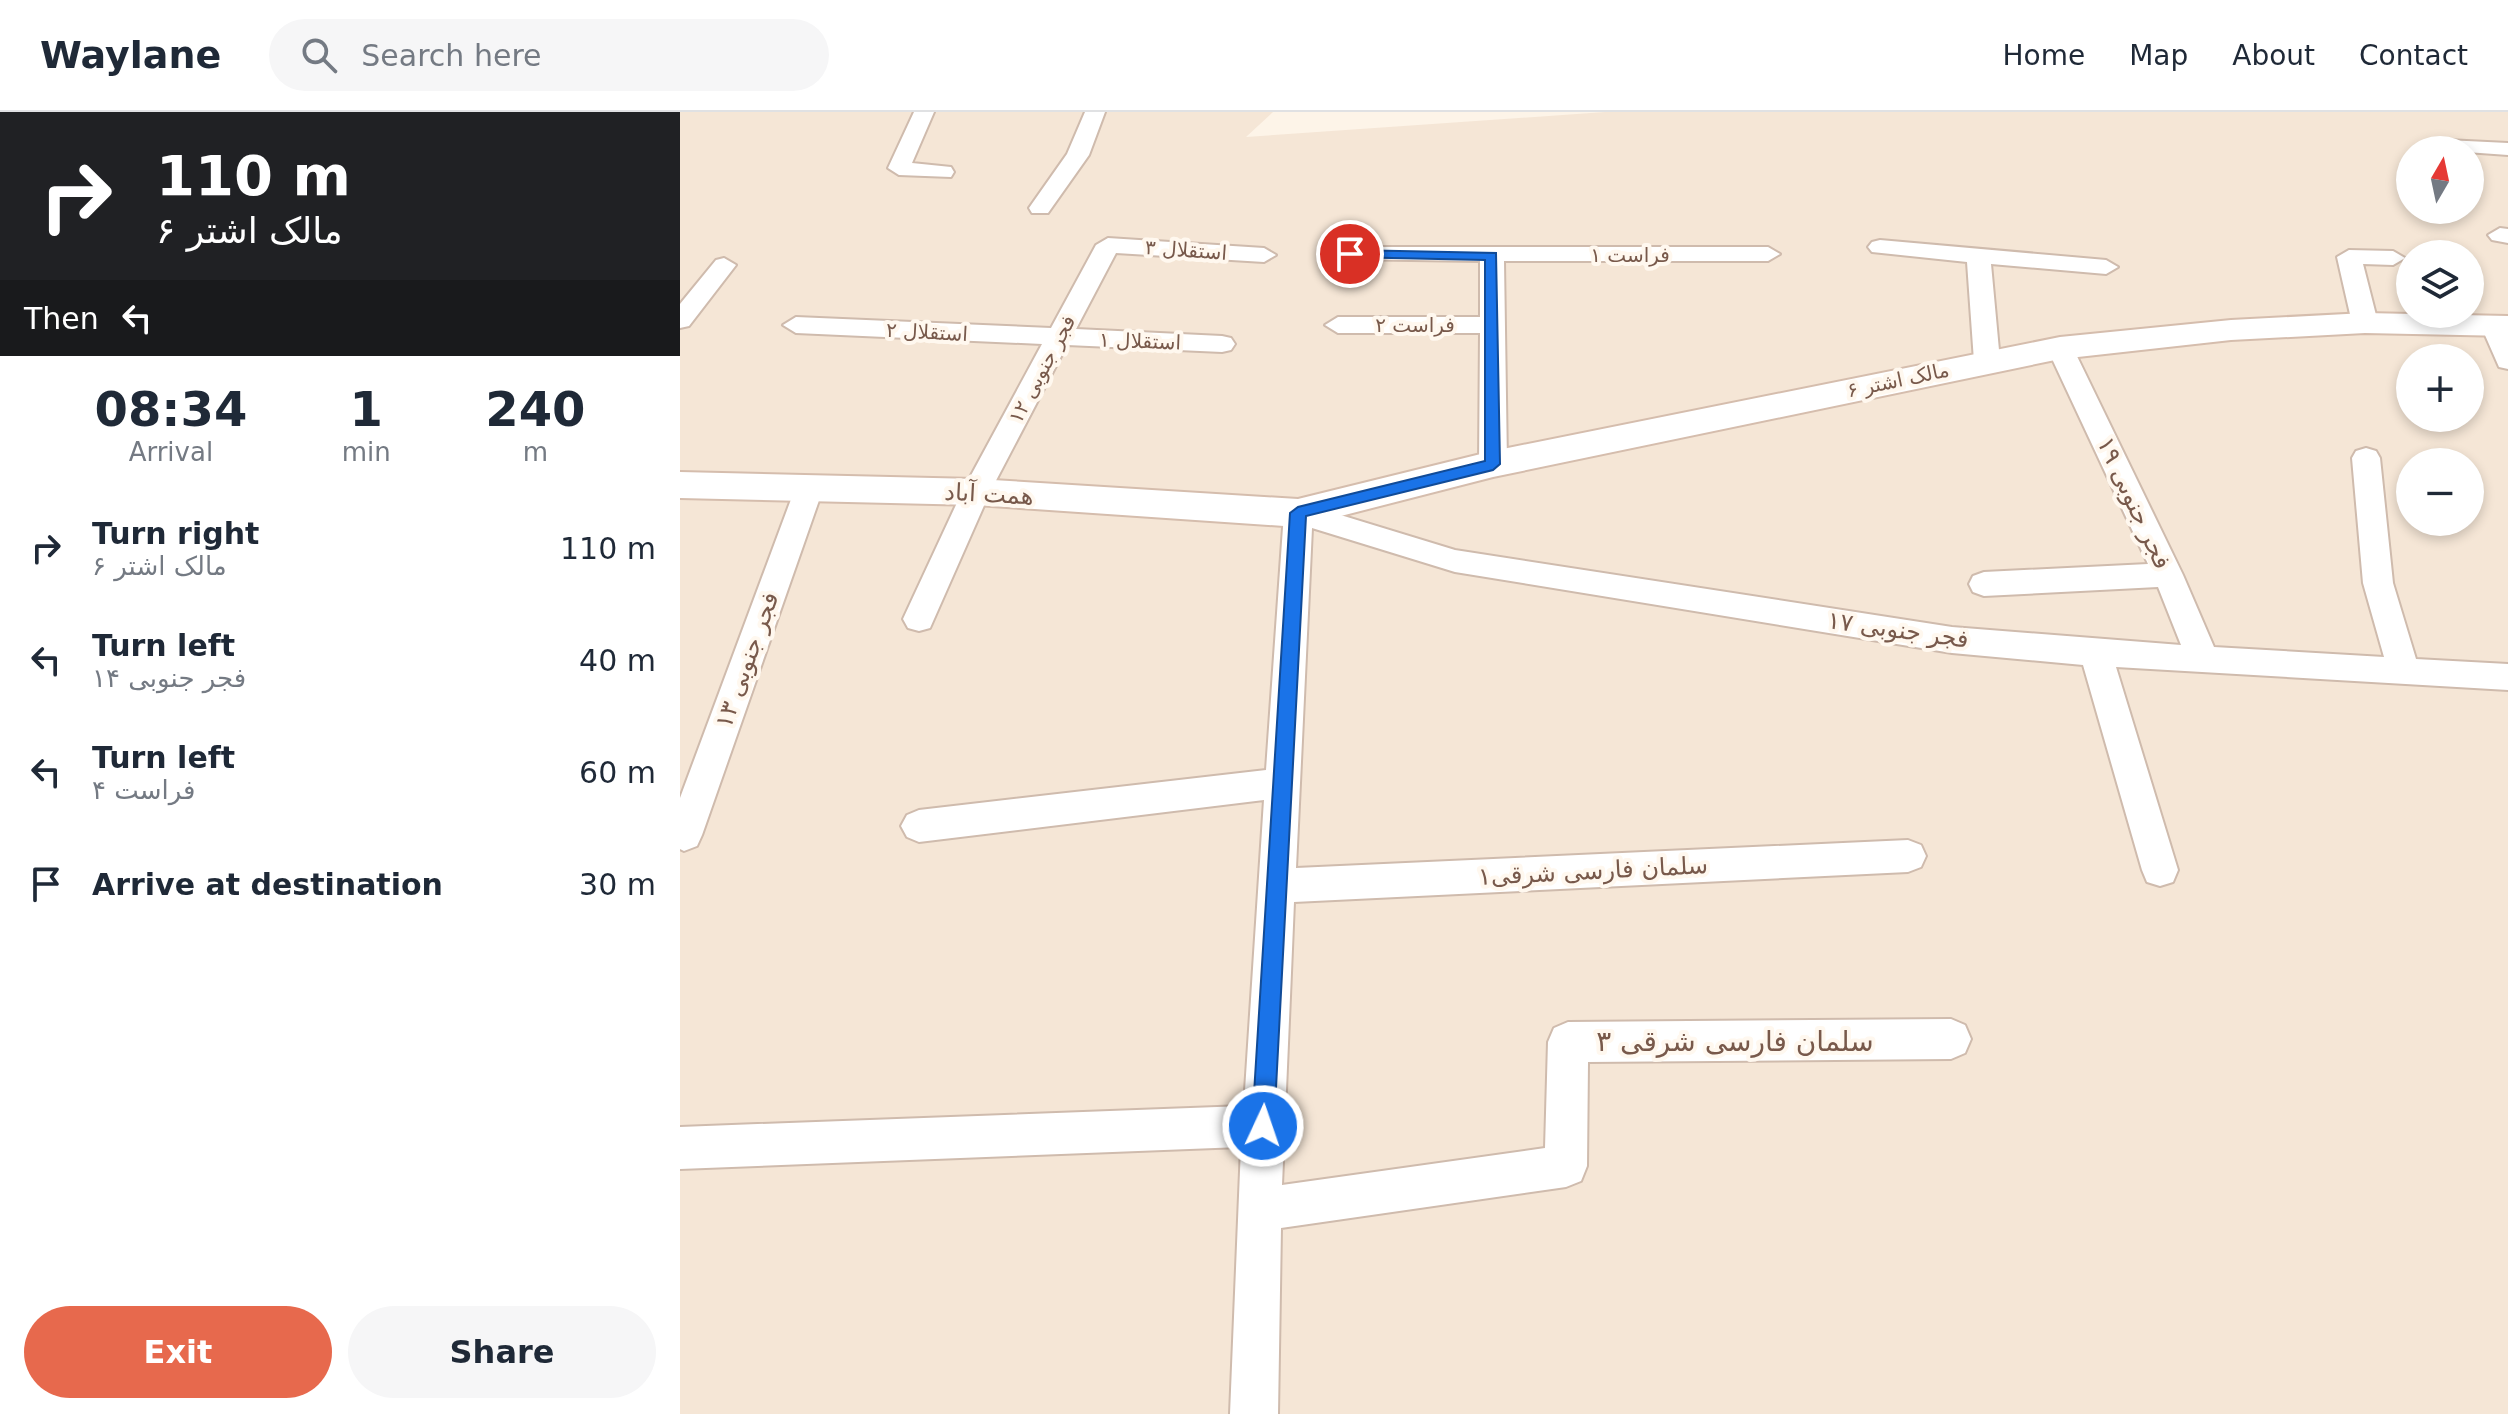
<!DOCTYPE html>
<meta charset="utf-8">
<style>
:root{--surface:#fff;--page:#f6f6f7;--text:#1f2937;--muted:#747a83;--line:#e0e1e3;--accent:#e7694d}
body{margin:0;font-family:"DejaVu Sans","Noto Naskh Arabic",sans-serif;background:var(--page);color:var(--text);height:100vh;display:flex;flex-direction:column;font-size:30px;white-space:nowrap}
*{box-sizing:border-box;margin:0}
p{font-size:26px;color:var(--muted)}
.icon{flex:none;width:44px;height:44px;fill:none;stroke:currentColor;stroke-width:2;stroke-linecap:round;stroke-linejoin:round}
.map{position:relative;flex:1;overflow:hidden}
.drawer{display:flex;flex-direction:column;background:var(--surface);width:680px}
.drawer>*{flex:none}
.banner{background:#202124;color:#fff;overflow:hidden}
.needle{width:52px;rotate:9deg}
.tools{position:absolute;left:1716px;top:24px;display:grid;gap:16px}
.tools a{display:grid;place-items:center;width:88px;height:88px;border-radius:50%;background:var(--surface);box-shadow:0 4px 12px #0003;font-size:40px}
.pin{position:absolute;display:grid;place-items:center;width:68px;height:68px;color:#fff;margin:-34px;border:4px solid #fff;border-radius:50%;box-shadow:0 2px 8px #0007}
.me{position:absolute;width:88px;margin:-44px;rotate:3deg;stroke-linejoin:round;filter:drop-shadow(0 0 6px #0008)}
.turn{display:flex;align-items:center;gap:28px;height:168px;padding:0 24px;font-size:36px}
.turn .icon{width:104px;height:104px;stroke-width:2.5}
.turn b{display:block;font-size:56px;line-height:68px}
.then{display:flex;align-items:center;height:76px;padding:0 24px;background:#0003;gap:16px;font-size:30px}
.eta{display:flex;justify-content:space-evenly;align-items:center;height:136px;text-align:center}
.eta b{font-size:48px;font-weight:800;line-height:56px}
.primary-button{display:flex;gap:16px;margin-top:auto;padding:16px 24px}
.primary-button a{flex:1;height:92px;border-radius:48px;background:var(--accent);color:#fff;font-size:32px;font-weight:800;line-height:92px;text-align:center}
.primary-button a+a{background:var(--page);color:var(--text)}
ul{padding:0;list-style:none}
li{display:flex;align-items:center;gap:24px;height:112px;padding:0 24px}
li div{flex:1}
li b{display:block;font-size:30px}
li em{font-style:normal}
header{display:flex;align-items:center;gap:48px;box-sizing:border-box;height:112px;padding:0 40px;background:var(--surface);border-bottom:2px solid var(--line)}
header strong{font-size:38px}
nav{display:flex;gap:44px;margin-inline-start:auto;font-size:28px}
.search{width:560px;height:72px;background:var(--page);display:flex;align-items:center;gap:20px;box-sizing:border-box;padding:0 28px;border-radius:44px;color:var(--muted);font-size:30px}
main{display:flex;flex:1;min-height:0}
.map>svg:first-child{display:block}
.residential{fill:#f5e6d6;fill-rule:evenodd}
.lines{fill:none;stroke-linecap:round;stroke-linejoin:round}
.minor-casing{stroke:#cfbbad;stroke-width:4}
.secondary-casing{stroke:#d5bdad;stroke-width:4}
.minor{fill:#fff;fill-rule:evenodd}
.secondary{fill:#fff;fill-rule:evenodd}
.route{fill:#1a73e8;stroke:#114b97;stroke-width:2}
.labels{text-anchor:middle;stroke-width:8;stroke-linejoin:round;paint-order:stroke}
.far-street-label{font-size:20px;fill:#78594b;stroke:#fff8ef}
.street-label{font-size:24px;fill:#78594b;stroke:#fff8ef}
.near-street-label{font-size:28px;fill:#78594b;stroke:#fff8ef}
</style>
<header>
<strong>Waylane</strong>
<div class="search"><svg class="icon" aria-label="search" viewBox="0 0 24 24"><circle cx="10" cy="10" r="6"/><path d="M15 15l6 6"/></svg>Search here</div>
<nav><a>Home</a><a>Map</a><a>About</a><a>Contact</a></nav>
</header>
<main>
<section class="drawer">
<div class="banner">
<div class="turn"><svg class="icon" aria-label="right" viewBox="0 0 24 24"><path d="M7 20v-9h11M14 6l5 5-5 5"/></svg><div><b>110 m</b>مالک اشتر ۶</div></div>
<div class="then">Then<svg class="icon" aria-label="left" viewBox="0 0 24 24"><path d="M17 20v-9H6M10 6l-5 5 5 5"/></svg></div>
</div>
<div class="eta">
<div><b>08:34</b><p>Arrival</p></div>
<div><b>1</b><p>min</p></div>
<div><b>240</b><p>m</p></div>
</div>
<ul>
<li><svg class="icon" aria-label="right" viewBox="0 0 24 24"><path d="M7 20v-9h11M14 6l5 5-5 5"/></svg><div><b>Turn right</b><p>مالک اشتر ۶</p></div><em>110 m</em></li>
<li><svg class="icon" aria-label="left" viewBox="0 0 24 24"><path d="M17 20v-9H6M10 6l-5 5 5 5"/></svg><div><b>Turn left</b><p>فجر جنوبی ۱۴</p></div><em>40 m</em></li>
<li><svg class="icon" aria-label="left" viewBox="0 0 24 24"><path d="M17 20v-9H6M10 6l-5 5 5 5"/></svg><div><b>Turn left</b><p>فراست ۴</p></div><em>60 m</em></li>
<li><svg class="icon" aria-label="arrive" viewBox="0 0 24 24"><path d="M6 21V4h12l-3 4 3 4H6"/></svg><div><b>Arrive at destination</b></div><em>30 m</em></li>
</ul>
<div class="primary-button"><a>Exit</a><a>Share</a></div>
</section>
<div class="map">
<svg width="1828" height="1302" viewBox="0 0 1828 1302">
<rect width="100%" height="100%" fill="#fdf4e8"/>
<path class="residential" d="M0 0H593L566 25 925 0H1828V1302H0ZM1730 38H1790V98H1730ZM1730 142H1790V202H1730ZM1730 246H1790V306H1730ZM1730 350H1790V410H1730Z"/>
<g class="lines">
<g class="minor-casing">
<path id="minor" d="M234 0H254L232 51 271 55 274 60 271 65 219 63 208 56Z
M405 0H425L409 43 368 101H352L349 96 387 42Z
M1766 28 1828 31V43L1758 38 1755 34 1758 29Z
M1820 116 1828 117V131L1812 128 1808 123Z
M428 126 584 136 596 143 584 150 436 141 396 217 542 224 551 226 555 232 551 238 542 240 387 233 310 380 250 516 239 519 228 516 223 507 282 380 362 232 116 221 103 213 116 205 371 216 416 133Z
M1200 128 1426 148 1438 155 1426 162 1311 152 1320 249 1316 255H1298L1294 249 1287 150 1192 140 1188 135 1192 130Z
M670 135H1088L1100 142 1088 149H824L827 352 823 359 813 362 803 359 799 352 800 221H658L645 213 658 205H800V149L662 147 658 142Z
M1669 138 1713 139 1725 146 1713 153 1683 152 1698 211 1685 219 1672 211 1657 145Z
M44 146 56 153 9 214 0 216V192L36 148Z
M1814 206 1823 208 1828 217V257L1819 255 1801 214Z
M1380 228 1389 230 1393 236 1503 463 1534 535 1704 545 1683 471 1672 346 1676 339 1686 336 1696 339 1700 346 1713 471 1736 547 1828 552V578L1436 555 1498 758 1493 770 1480 774 1467 770 1462 758 1403 553 1272 541 775 460 632 416 616 756 1228 728 1241 733 1246 744 1241 755 1228 760 614 790 602 1073 865 1036 868 930 874 916 888 910 1271 907 1285 913 1291 927 1285 941 1271 947 908 950 907 1054 901 1069 886 1075 601 1116 598 1302H550L561 1035 0 1057V1015L564 994 584 688 239 730 227 725 221 714 227 703 239 698 586 658 604 401 608 394 618 390 775 438 1272 515 1501 533 1478 475 1304 484 1293 480 1289 472 1293 464 1304 460 1468 452 1367 236 1371 230Z
M130 364 140 367 144 374 22 723 17 734 4 739 0 737V686L116 374 120 367Z"/>
</g>
<g class="secondary-casing">
<path id="secondary" d="M1685 201 1828 204V224L1685 221 1551 228 1380 247 813 365 618 415 296 393 0 386V360L296 367 618 387 813 339 1380 225 1551 208Z"/>
</g>
<use href="#minor" class="minor"/>
<use href="#secondary" class="secondary"/>
</g>
<path class="route" d="M670 138 816 141 820 352 813 358 626 404 594 1014 591 1022 583 1025 575 1022 572 1014 610 401 618 395 805 349V148L665 145V139Z"/>
<g class="labels">
<g class="far-street-label">
<text transform="translate(506 138) rotate(4)" y="7">استقلال ۳</text>
<text x="950" y="150">فراست ۱</text>
<text x="735" y="220">فراست ۲</text>
<text transform="translate(247 220) rotate(3)" y="7">استقلال ۲</text>
<text transform="translate(460 229) rotate(2)" y="7">استقلال ۱</text>
<text transform="translate(362 257) rotate(-62)" y="7">فجر جنوبی ۱۲</text>
<text transform="translate(1218 268) rotate(-12)" y="7">مالک اشتر ۶</text>
</g>
<g class="street-label">
<text transform="translate(309 382) rotate(3)" y="8">همت آباد</text>
<text transform="translate(1454 391) rotate(65)" y="8">فجر جنوبی ۱۹</text>
<text transform="translate(1218 518) rotate(8)" y="8">فجر جنوبی ۱۷</text>
<text transform="translate(67 548) rotate(-70)" y="8">فجر جنوبی ۱۳</text>
<text transform="translate(913 759) rotate(-3)" y="8">سلمان فارسی شرقی۱</text>
</g>
<g class="near-street-label">
<text x="1055" y="939">سلمان فارسی شرقی ۳</text>
</g>
</g>
</svg>
<div class="tools">
<a><svg class="needle" viewBox="-14 -14 28 28"><path d="M0-13l5 13h-10z" fill="#e53935"/><path d="M0 13l5-13h-10z" fill="#747a83"/></svg></a>
<a><svg class="icon" aria-label="layers" viewBox="0 0 24 24"><path d="M12 4l9 5-9 5-9-5zM3 14l9 5 9-5"/></svg></a>
<a>+</a>
<a>−</a>
</div>
<div class="pin" style="left:670px;top:142px;background:#d93025"><svg class="icon" aria-label="arrive" viewBox="0 0 24 24"><path d="M6 21V4h12l-3 4 3 4H6"/></svg></div>
<svg class="me" style="left:583px;top:1014px" viewBox="-20 -20 40 40"><circle r="17" fill="#1a73e8" stroke="#fff" stroke-width="3"/><path d="M0-11L8 9 0 5-8 9z" fill="#fff"/></svg>
</div>
</main>
